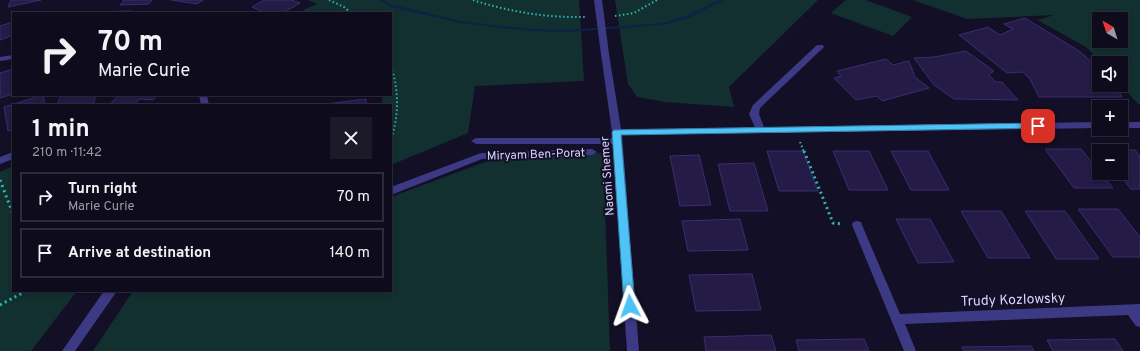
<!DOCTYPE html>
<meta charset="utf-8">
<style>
:root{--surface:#0e0b1c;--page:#1c1929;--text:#f1f3f6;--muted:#9b9ba3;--line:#2e2b3b}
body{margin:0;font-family:Overpass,sans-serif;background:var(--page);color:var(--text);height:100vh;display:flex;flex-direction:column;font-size:15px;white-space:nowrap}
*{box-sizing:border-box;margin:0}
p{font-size:13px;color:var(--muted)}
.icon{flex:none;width:22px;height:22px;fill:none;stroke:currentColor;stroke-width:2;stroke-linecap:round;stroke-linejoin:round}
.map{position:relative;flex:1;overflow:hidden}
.panel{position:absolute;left:12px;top:104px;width:380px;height:188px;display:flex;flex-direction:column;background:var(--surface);border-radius:0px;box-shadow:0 2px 6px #0003,0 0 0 1px var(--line)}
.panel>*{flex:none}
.hud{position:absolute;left:12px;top:12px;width:380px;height:84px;border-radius:0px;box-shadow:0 2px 6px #0003,0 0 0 1px var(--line);background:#0e0b1c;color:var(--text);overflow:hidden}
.needle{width:26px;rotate:321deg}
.tools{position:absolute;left:1092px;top:12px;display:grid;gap:8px}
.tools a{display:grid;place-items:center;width:36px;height:36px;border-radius:0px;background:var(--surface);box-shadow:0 2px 6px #0003,0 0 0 1px var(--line);font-size:20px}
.pin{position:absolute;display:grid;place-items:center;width:34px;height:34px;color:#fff;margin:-17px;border-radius:8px;box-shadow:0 2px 6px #0006}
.me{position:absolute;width:44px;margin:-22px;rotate:356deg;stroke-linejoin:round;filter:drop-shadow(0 0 3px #0008)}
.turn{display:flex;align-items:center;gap:14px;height:84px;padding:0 20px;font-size:18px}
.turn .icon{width:52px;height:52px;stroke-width:2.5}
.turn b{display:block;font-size:28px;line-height:34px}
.round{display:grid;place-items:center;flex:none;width:42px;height:42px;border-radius:0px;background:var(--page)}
.head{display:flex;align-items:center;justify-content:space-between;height:68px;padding:0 20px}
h1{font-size:24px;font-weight:700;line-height:30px}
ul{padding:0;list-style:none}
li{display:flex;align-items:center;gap:12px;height:50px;margin:0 8px 6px;padding:0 12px;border:2px solid var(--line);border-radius:0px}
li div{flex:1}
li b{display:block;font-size:15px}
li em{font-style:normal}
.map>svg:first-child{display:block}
.green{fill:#12302f;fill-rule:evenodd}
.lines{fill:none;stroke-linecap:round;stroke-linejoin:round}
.stream{fill:#0c2248;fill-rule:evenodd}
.building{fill:#241b47;stroke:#3b2d73}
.path-far1{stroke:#2fb8b0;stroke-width:2;stroke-dasharray:1.5 2.5;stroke-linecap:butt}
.path{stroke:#2fb8b0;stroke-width:3;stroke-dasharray:2 3.5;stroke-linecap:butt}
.service{fill:#3d3a85;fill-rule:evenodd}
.minor{fill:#3d3a85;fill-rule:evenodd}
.tertiary{fill:#3d3a85;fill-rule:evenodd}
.tertiary-bridge{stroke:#3d3a85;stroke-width:8}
.route{fill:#4fc3f7;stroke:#337fa1}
.labels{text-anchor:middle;stroke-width:4;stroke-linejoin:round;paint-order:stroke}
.street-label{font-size:12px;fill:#d9d4ff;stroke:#130f26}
.near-street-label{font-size:14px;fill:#d9d4ff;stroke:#130f26}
</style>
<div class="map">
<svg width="1140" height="351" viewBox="0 0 1140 351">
<rect width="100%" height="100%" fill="#130f26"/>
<path class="green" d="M308 0H579L584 81 475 86 468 133 391 165V105H382V95H391V13H307L303 10 317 4Z
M615 0H818L729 87 734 107 665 102 637 97 628 84Z
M846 0H866L912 17 893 36 831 13Z
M913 0H1140V104H1138L1121 85V63H1101L1086 47 1037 20 1054 15 967 19ZM1099 19H1121V41H1099Z
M603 153 610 351H93L133 291H391V197L482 163 499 158Z
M13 166V291H77L31 351H0V172Z"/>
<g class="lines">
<path class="stream" d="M379 0H384L394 5 461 21 529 29 566 30 663 23 685 16 719 0H724L689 18 663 25 566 32 529 31 461 23 391 7Z"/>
</g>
<path class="building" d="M11 0H41L8 7Z
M124 0H152L149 4 120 5Z
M171 0H203L197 4Z
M264 0H291L300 3 283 13H266L252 7Z
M131 11 129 13H88L89 12Z
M1025 18 1079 51 1099 68V85H1115L1122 97H1039L1030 79 1023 72 1007 73 959 35 988 27 1000 35 1013 29 1004 24Z
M13 22V35L0 40V26Z
M966 51 994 71 989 75 996 82H1002L1018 100 954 99 934 85 914 58 934 57Z
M886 59 893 65 909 61 915 77 929 88 882 101 877 96 856 100 834 78 841 76 837 71Z
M13 69V94L0 98V73Z
M43 95 45 105H13V130L8 131 4 107Z
M61 95H96L93 105H57Z
M126 95H158L153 100 139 99 134 105H109L118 96 124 97Z
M366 99V105H326V104Z
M1045 149H1081L1099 171V173H1101L1113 188H1074Z
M1099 150H1135L1140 156V189H1131L1118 173H1121V151Z
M767 151H803L818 191H779Z
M833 151H869L888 190H849Z
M891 151H928L949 190H911Z
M699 155 711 205 680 206 670 156Z
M754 163 768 211H730L718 164Z
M1078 209H1118L1140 237V257H1113Z
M961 211H1001L1030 258H988Z
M1025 211H1065L1099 259H1056Z
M740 219 748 250 688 251 682 221Z
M896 219H930L954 262 918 263Z
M752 274 761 310 696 311 689 275Z
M771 335 776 351H706L704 337Z
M864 339 869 351H799L796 340Z
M1115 339 1123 351H1053L1047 340Z
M1031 346 1034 351H964L962 347Z"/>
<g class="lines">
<path class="path-far1" d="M329 0 344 7 351 13
M473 0C510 12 547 18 586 17
M615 16 634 13 657 0
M391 66C399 91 399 115 391 140
M800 142 804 152"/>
<path class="path" d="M804 151 833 223 843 224
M0 180 13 214
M0 305 26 291"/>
<path class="service" d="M817 45H823L824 47 760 108 759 114 765 130 760 133 757 132 749 114 753 105Z
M476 138H617L622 141 617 144H476L471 141Z"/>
<path class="minor" d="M13 55V59L0 61V57Z
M199 95H207L209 105H201Z
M592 149 597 152 592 155 482 159 391 195V187L481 153Z
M13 152V159L0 164V157Z
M857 221 861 222 862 225 900 314 1140 304V327L1136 326 1128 315 905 324 916 351H904L852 225 853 222Z
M104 291H117L75 351H62Z"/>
<path class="tertiary" d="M602 52H608L609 54 621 129 1099 122V128L622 135 639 351H627L612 132 601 54Z
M1121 122H1140V128H1121Z"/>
<path class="tertiary-bridge" d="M598 0 605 54"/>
</g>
<path class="route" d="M1038 123 1042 126 1041 128 621 135 635 306 633 309 630 311 626 309 624 306 612 132 614 130Z"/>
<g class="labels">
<g class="street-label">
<text transform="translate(536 154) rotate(-2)" y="4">Miryam Ben-Porat</text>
<text transform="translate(607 176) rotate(-94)" y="4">Naomi Shemer</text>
</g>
<g class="near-street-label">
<text transform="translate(1013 299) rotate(-2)" y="5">Trudy Kozlowsky</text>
</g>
</g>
</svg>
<div class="tools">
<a><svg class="needle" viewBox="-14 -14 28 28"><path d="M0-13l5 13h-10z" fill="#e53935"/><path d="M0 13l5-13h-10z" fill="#9b9ba3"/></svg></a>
<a><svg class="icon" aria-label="sound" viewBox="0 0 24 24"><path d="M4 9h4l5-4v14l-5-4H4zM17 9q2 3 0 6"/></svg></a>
<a>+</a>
<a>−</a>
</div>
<div class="pin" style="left:1038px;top:126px;background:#d93025"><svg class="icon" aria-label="arrive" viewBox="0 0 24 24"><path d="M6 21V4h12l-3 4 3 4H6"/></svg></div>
<svg class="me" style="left:630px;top:306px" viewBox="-20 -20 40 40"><path d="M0-17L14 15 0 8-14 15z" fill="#4fc3f7" stroke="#fff" stroke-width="4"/></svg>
<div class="hud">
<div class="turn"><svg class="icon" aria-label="right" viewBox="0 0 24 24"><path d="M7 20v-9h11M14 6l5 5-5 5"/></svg><div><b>70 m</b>Marie Curie</div></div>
</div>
<section class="panel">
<div class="head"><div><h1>1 min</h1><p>210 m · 11:42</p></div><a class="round"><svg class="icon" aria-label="close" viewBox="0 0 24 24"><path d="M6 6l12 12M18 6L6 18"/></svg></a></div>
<ul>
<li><svg class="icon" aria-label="right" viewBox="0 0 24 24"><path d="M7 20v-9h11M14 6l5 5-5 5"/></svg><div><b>Turn right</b><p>Marie Curie</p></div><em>70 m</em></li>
<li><svg class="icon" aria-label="arrive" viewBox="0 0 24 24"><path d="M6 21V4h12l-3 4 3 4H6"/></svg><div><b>Arrive at destination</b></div><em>140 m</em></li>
</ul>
</section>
</div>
